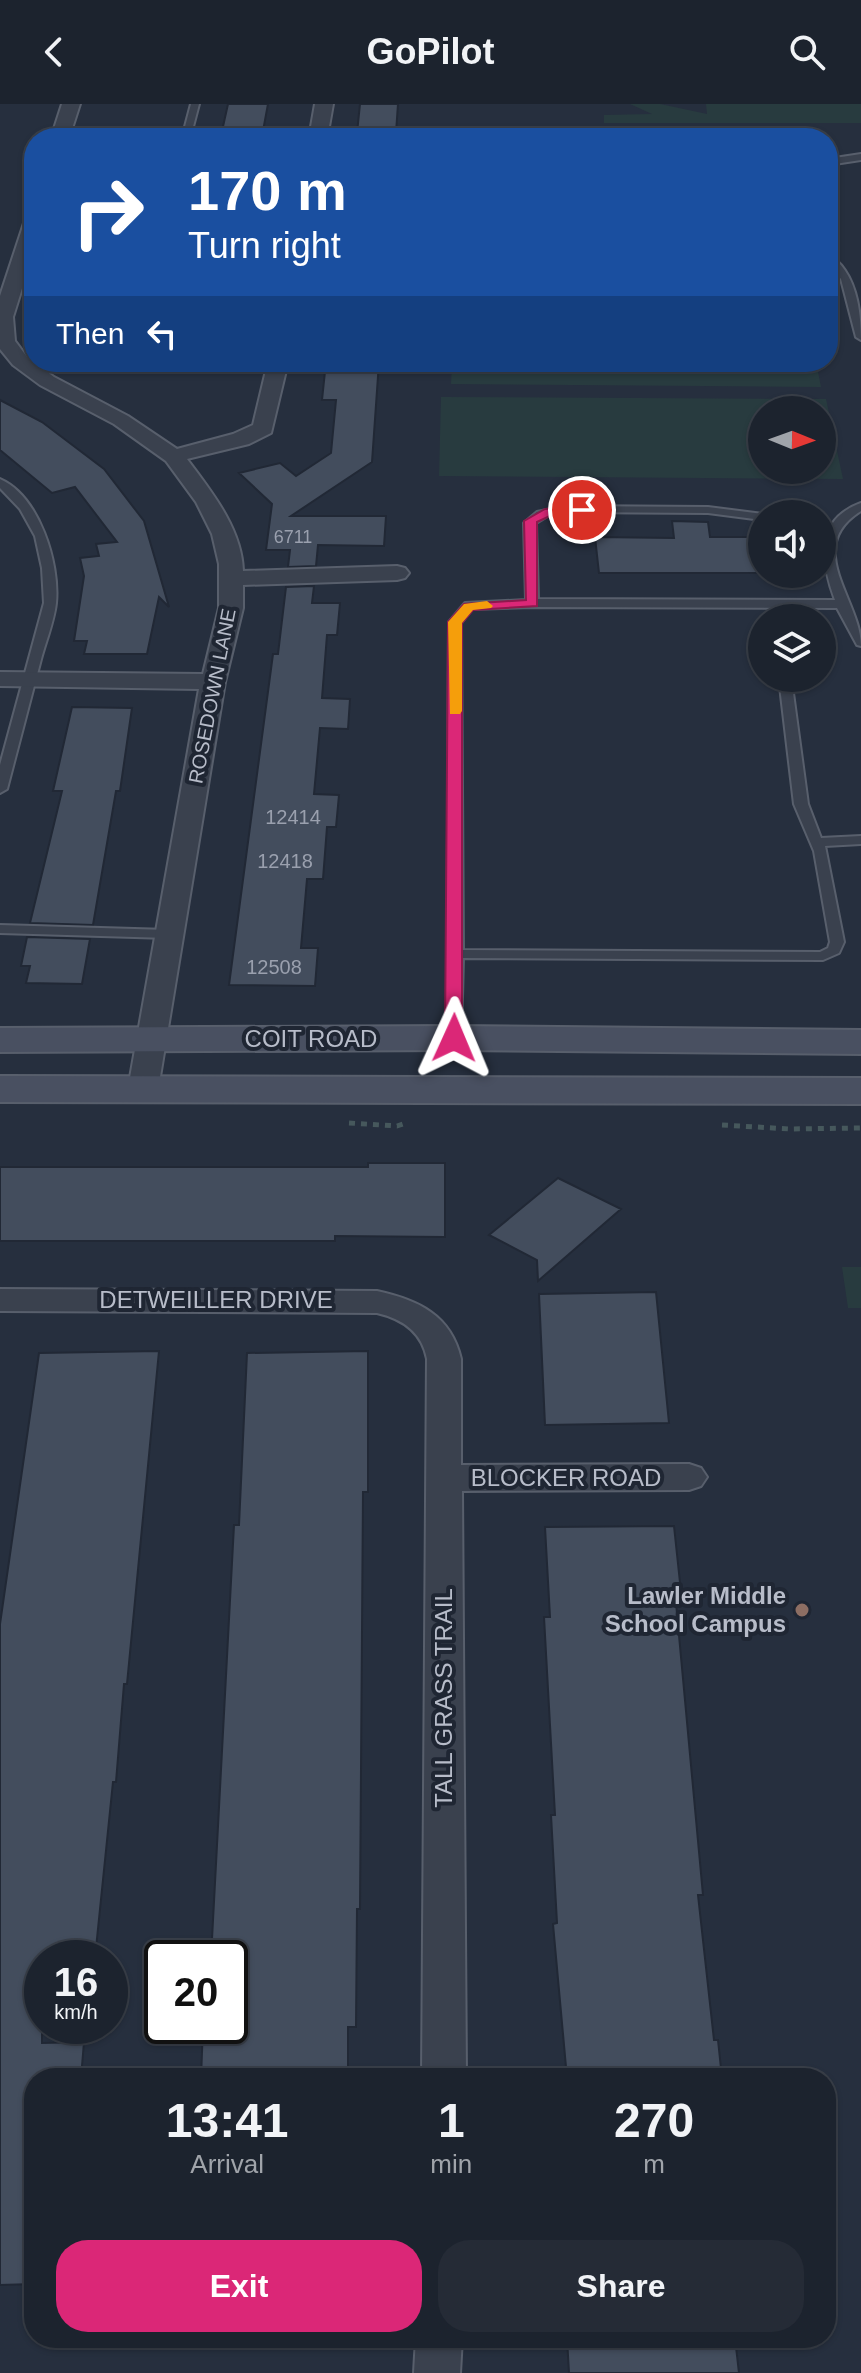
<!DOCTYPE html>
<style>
:root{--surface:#1c232e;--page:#252b36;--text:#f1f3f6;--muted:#a0a4aa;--line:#3a404a;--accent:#db2777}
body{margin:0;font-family:Helvetica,sans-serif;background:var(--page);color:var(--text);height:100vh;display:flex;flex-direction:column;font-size:30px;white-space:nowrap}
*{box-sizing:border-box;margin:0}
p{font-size:26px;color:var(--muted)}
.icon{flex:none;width:44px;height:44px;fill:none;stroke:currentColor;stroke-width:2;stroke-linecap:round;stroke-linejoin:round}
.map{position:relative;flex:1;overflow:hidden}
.details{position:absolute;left:24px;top:1964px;width:812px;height:280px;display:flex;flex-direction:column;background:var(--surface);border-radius:32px;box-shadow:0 2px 6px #0004,0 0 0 2px var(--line)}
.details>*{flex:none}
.guide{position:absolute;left:24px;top:24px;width:814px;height:244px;border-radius:32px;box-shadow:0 2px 6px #0004,0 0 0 2px var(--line);background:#1a4fa0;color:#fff;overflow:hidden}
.needle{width:52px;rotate:91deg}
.fabs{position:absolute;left:748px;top:292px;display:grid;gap:16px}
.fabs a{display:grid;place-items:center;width:88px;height:88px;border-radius:50%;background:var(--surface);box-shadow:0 2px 6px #0004,0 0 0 2px var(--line);font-size:40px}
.speed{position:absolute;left:24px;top:1836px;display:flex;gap:16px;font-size:40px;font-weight:700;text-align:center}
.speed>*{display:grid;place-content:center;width:104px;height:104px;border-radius:50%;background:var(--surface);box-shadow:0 2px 6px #0004,0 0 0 2px var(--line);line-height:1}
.speed small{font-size:20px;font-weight:400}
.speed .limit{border:4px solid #111;border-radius:12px;background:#fff;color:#111}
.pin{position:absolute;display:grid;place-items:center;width:68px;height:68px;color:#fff;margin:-34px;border:4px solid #fff;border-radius:50%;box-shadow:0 2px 8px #0007}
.me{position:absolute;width:88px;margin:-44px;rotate:1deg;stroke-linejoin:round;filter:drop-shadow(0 0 6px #0008)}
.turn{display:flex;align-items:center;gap:28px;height:168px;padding:0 32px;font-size:36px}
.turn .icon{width:104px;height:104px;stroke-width:2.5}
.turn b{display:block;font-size:56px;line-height:68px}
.then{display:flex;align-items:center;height:76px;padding:0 32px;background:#0003;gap:16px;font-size:30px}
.eta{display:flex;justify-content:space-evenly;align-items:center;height:136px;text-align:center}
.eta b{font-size:48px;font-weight:700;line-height:56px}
.action{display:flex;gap:16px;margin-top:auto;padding:16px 32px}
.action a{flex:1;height:92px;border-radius:32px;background:var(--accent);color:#fff;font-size:32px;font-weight:700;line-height:92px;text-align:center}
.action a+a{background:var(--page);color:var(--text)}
header{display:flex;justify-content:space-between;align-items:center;height:104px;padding:0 32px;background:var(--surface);font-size:36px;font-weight:700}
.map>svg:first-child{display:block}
.green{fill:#283b3f;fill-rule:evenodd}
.building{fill:#434d5d;stroke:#212835;stroke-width:2}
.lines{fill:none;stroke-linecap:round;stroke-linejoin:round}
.lane-casing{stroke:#585f6c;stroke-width:4}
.street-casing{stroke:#585f6c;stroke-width:4}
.secondary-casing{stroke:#585f6c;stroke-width:4}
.path{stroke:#46585c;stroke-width:5;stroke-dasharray:6 6;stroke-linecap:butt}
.lane{fill:#3a414e;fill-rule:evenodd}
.street{fill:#3a414e;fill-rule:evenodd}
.secondary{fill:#495061;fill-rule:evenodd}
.route{fill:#db2777;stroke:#8e194d;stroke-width:2}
.slow{fill:#f59e0b}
.education-dot{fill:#8d6e63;stroke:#1f2633;stroke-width:3}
.labels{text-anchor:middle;stroke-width:8;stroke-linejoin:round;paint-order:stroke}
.far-number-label{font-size:18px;fill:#9aa0ae}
.far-street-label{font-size:20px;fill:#b7bcc9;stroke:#1f2633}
.number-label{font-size:20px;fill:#9aa0ae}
.street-label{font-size:24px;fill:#b7bcc9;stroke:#1f2633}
.poi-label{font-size:24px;font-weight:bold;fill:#b7bcc9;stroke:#1f2633;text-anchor:end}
</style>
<header><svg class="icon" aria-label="back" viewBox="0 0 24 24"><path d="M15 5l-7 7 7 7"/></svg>GoPilot<svg class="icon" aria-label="search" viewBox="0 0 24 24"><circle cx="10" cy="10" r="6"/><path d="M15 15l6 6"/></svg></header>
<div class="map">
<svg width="861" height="2269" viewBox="0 0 861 2269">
<rect width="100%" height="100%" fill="#262f3e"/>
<path class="green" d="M630 0H660L707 10 706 0H861V19H604V11L652 10Z
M452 258H816L821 283 451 280Z
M441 293 826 295 843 375 439 372ZM822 306V366H762V306Z
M842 1163H861V1204H848Z"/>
<path class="building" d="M228 0H268L263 27H222Z
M360 0H398L396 29H357Z
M326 258H379L372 358 291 412H386L384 442 318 441 316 462 288 463 290 446H266L272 400 239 369 280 359 296 372 331 349 336 296H322Z
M0 296 42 318 104 365 144 417 169 503 159 493 147 550H84L87 537H74L84 472 80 454 99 452 96 440 117 438 75 383 52 389 0 346Z
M672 417 708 418 710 433H762V469H599L595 433 674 434Z
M314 482 312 499H340L337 531H327L322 594 350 595 348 625 320 624 314 690 339 691 336 723H327L323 775H307L301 844H318L315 882 229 881 273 550H278L286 483Z
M72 603 132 604 120 687H116L93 821 30 819 62 687H53Z
M27 833 90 835 82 880 26 879 30 862H21Z
M368 1059H445V1133L335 1132V1137H0V1063H368Z
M558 1074 621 1105 538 1177 537 1156 489 1131Z
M656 1188 669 1319 545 1321 539 1190Z
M159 1247 127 1580H124L116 1678H113L95 1854H42V1939L84 1938 81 1974H34V2180L0 2181V1520L39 1249Z
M368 1247V1388H363L360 1805H357L356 1923H348V1974H201L203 1922H230V1854H211L234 1421H239L247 1249Z
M674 1422 681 1488H675L703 1791H698L714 1936H718L722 1974H567L553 1820 557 1819 551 1711H555L544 1513H550L545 1423Z
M567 2234H735L739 2269H569Z"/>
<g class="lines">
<g class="lane-casing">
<path id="lane" d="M191 0H199L190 34H182Z
M861 50V56L828 61V55Z
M828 150C856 167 861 206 861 236L856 233 841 175 828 159Z
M201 258 276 262 281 265 276 268 206 261Z
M0 375C39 392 60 459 56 499 54 518 45 539 40 559 29 601 18 643 7 685L0 689V661L44 499 42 464 35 432 20 405 0 384Z
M861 399V407C802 444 861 496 861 542L857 541 837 504 532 503 472 505 461 519 463 846 820 848 828 844 830 838 814 747 794 700 779 574H791L808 700 821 734 861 732V740L825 742 844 838 839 849 823 856 463 854 461 934 454 938 449 937 447 934 449 518 465 499 526 496 524 419 537 408 565 402 708 403 763 410 762 416 708 409 565 408 549 411 536 419 538 495 835 496C821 458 814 416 861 399Z
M0 821 168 826 175 830 168 834 0 829Z"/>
</g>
<g class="street-casing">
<path id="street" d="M62 0H80L69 34H51Z
M315 0H333L327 34H309Z
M34 110V146L13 213 15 237 27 253 54 273 128 312 177 345 233 330 253 321 268 258H288L271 329 249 340 187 355C211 387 242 425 243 467L397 462 405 464 409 469 405 474 397 476 243 481V504L225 578 158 985 154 992 143 994 132 992 128 985 199 585 0 582V568L203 570 219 504V460L212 430 196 398 166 357 114 320 40 281 13 261 0 245V192L25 116Z
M0 1185 377 1187C418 1196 451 1211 461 1255V1361L689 1360 701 1364 707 1373 701 1382 689 1386 462 1387 466 1974H422L427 1255C422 1228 403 1215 377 1209L0 1207Z
M416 2234H462L460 2269H414Z"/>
</g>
<g class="secondary-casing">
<path id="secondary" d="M454 922 861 926V950L454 946 0 948V924Z
M0 972 861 974V1000L0 998Z"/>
</g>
<path class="path" d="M349 1019 397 1022 406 1019
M722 1021 790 1025 861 1024"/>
<use href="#lane" class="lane"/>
<use href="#street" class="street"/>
<use href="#secondary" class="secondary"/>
</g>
<path class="route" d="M582 402 589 406 587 408 552 411 537 418V502L473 506 462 519V934L454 939 445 934 448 518 464 500 526 496 524 417 545 405Z"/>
<path class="slow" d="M487 497 493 502 491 504 473 506 462 519V607L460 610H450L448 518 464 500Z"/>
<circle class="education-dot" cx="802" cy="1506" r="8"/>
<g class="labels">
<g class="far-number-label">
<text x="293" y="439">6711</text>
</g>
<g class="far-street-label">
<text transform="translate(212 592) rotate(-79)" y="7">ROSEDOWN LANE</text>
</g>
<g class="number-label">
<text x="293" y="720">12414</text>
<text x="285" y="764">12418</text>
<text x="274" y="870">12508</text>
</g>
<g class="street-label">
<text x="311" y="943">COIT ROAD</text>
<text x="216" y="1204">DETWEILLER DRIVE</text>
<text x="566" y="1382">BLOCKER ROAD</text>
<text transform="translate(444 1594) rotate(-90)" y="8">TALL GRASS TRAIL</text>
</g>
<g class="poi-label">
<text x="786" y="1500">Lawler Middle<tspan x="786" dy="28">School Campus</tspan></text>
</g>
</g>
</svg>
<div class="fabs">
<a><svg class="needle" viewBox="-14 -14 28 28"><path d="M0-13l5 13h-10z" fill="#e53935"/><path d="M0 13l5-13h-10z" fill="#a0a4aa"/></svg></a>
<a><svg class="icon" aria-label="sound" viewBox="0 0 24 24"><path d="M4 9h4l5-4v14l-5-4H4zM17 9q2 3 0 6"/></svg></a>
<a><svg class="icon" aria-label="layers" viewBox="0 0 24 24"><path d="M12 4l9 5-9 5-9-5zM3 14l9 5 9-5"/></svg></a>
</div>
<div class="speed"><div>16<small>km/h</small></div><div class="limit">20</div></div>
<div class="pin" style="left:582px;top:406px;background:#d93025"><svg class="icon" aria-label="arrive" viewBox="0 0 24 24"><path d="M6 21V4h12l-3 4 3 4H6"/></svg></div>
<svg class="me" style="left:454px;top:934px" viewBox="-20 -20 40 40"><path d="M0-17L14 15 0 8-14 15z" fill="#db2777" stroke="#fff" stroke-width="4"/></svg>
<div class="guide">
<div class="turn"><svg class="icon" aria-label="right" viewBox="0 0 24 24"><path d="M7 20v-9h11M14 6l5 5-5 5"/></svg><div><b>170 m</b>Turn right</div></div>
<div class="then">Then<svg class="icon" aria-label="left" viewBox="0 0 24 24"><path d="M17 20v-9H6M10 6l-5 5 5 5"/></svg></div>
</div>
<section class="details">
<div class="eta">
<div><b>13:41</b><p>Arrival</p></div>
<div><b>1</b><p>min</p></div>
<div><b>270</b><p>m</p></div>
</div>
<div class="action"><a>Exit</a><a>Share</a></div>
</section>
</div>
